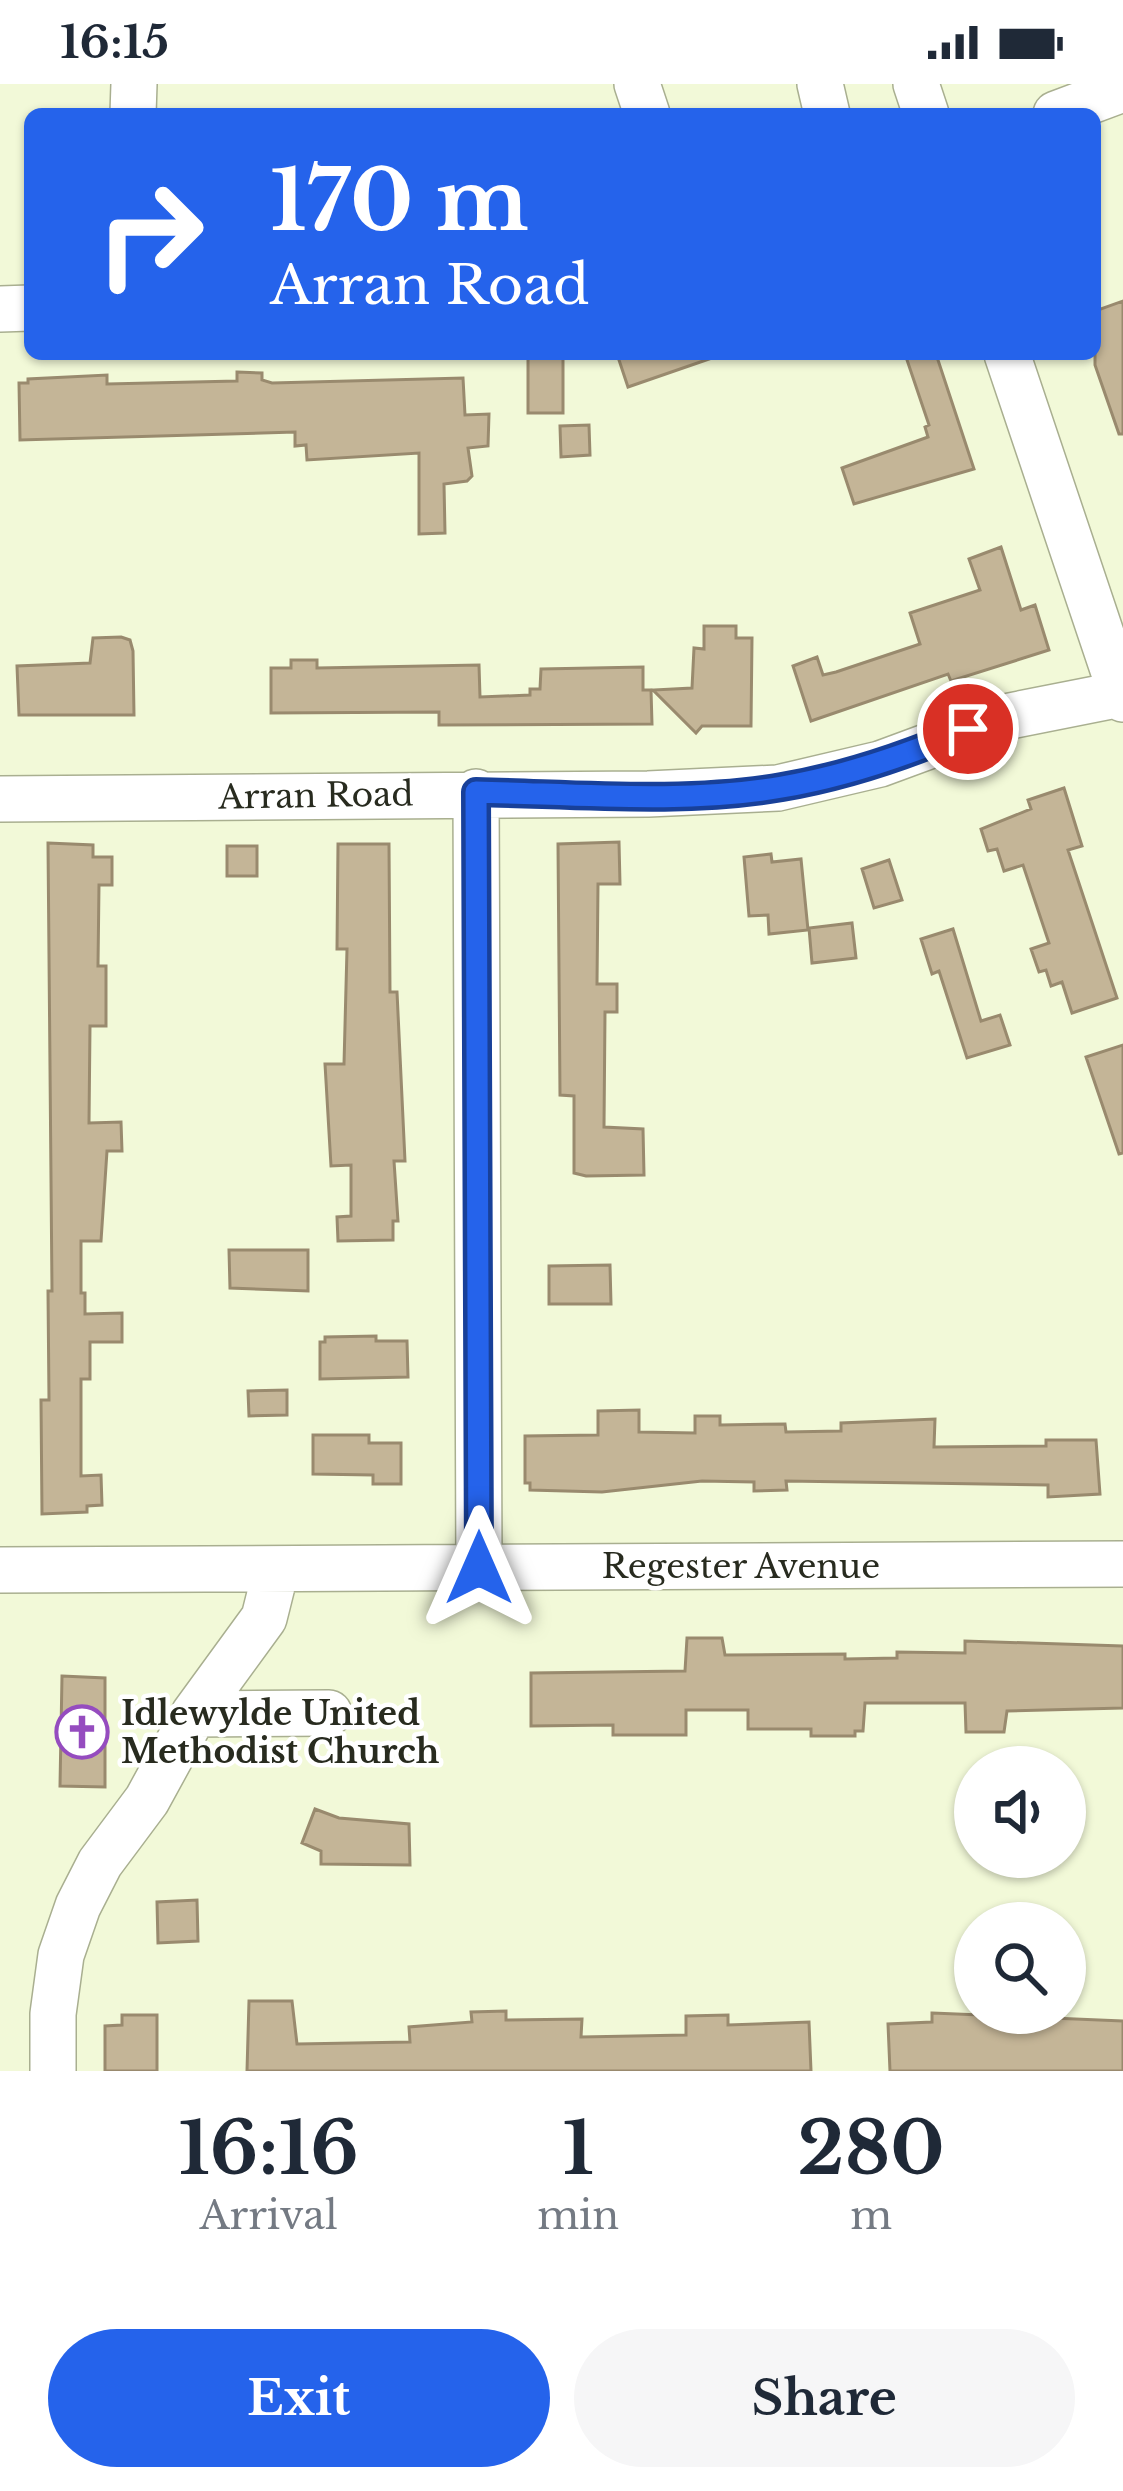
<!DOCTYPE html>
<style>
:root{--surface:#fff;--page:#f6f6f7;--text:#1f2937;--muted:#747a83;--accent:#2563eb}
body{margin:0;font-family:"Libre Baskerville",serif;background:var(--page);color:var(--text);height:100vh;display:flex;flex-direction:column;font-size:45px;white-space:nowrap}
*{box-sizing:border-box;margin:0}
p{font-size:39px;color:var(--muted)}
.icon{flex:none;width:66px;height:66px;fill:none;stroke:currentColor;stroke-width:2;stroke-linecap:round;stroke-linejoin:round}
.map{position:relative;height:1987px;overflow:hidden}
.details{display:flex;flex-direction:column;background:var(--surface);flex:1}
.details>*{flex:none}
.guide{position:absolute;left:24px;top:24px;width:1077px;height:252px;border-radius:18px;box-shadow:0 3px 9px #0004;background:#2563eb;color:#fff;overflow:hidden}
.controls{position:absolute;left:954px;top:1662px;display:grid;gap:24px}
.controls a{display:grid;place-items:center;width:132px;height:132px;border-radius:50%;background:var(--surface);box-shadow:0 3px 9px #0004;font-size:60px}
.pin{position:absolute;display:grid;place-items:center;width:102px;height:102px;color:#fff;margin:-51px;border:6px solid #fff;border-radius:50%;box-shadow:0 3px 12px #0007}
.me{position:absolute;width:132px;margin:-66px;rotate:0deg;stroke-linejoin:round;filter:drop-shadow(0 0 9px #0008)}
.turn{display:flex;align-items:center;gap:42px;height:252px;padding:0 48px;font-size:54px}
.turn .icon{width:156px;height:156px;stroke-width:2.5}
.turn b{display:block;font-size:84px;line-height:102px}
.eta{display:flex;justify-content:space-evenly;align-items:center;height:204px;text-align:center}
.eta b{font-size:72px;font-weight:700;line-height:84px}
.primary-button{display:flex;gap:24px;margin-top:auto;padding:24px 48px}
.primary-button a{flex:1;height:138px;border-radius:72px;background:var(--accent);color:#fff;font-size:48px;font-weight:700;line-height:138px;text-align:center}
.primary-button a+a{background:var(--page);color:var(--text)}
.status{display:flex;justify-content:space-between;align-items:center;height:84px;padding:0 60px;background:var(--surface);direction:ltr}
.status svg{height:33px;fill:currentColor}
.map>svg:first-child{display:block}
.building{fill:#c4b597;stroke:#998a6e;stroke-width:3}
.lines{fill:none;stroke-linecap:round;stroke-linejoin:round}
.minor-casing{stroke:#a9af90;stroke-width:48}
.minor{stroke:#fff;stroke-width:45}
.route-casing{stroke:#184099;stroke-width:30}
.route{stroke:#2563eb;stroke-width:21}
.labels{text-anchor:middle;stroke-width:9;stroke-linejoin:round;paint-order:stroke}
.street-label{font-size:33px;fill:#282b1f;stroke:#fff}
.poi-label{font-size:33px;font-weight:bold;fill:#282b1f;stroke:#fff;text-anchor:start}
</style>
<div class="status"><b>16:15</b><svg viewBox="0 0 49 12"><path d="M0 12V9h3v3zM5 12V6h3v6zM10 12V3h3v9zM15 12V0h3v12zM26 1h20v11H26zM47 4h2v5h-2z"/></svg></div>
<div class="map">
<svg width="1123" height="1987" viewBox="0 0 1123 1987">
<rect width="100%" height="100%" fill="#f2f9d8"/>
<path class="building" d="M1123 217V350H1119L1095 281V227Z
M528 270H563V329H528Z
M617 270H711L712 274 628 303Z
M905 270H936L974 385 854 420 842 384 928 353 925 343 929 341Z
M237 288 262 289V296L272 299 463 294 465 331 489 330 488 362 468 364 472 392 467 397 444 400 445 449 419 450V369L307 376 306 361 295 362V348L20 356 19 299H28V295L107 291V300L237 297Z
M589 341 590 371 561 373 560 342Z
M1001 463 1021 526 1035 521 1049 566 951 597 948 590 811 637 793 582 817 573 823 591 836 588 920 560 910 529 980 506 969 475Z
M704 542H736V554H752L751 642H702L696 649 653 606 692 604 694 564 704 565Z
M121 553 130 556 133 567 134 631H19L17 582 90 579 93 554Z
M291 576H317V584L479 581 480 613 530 611V605H540L541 585 643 583V606H651L652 640 439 641V628L271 629V584H291Z
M1064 704 1082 762 1068 766 1117 914 1072 929 1062 898 1051 902 1046 886 1039 888 1031 865 1049 859 1023 781 1004 787 997 765 988 767 981 745 1031 725 1028 716Z
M619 758 620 800H598L597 900H617V928H605L604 1043 643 1045 644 1091 586 1092 574 1089V1012L560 1011 558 760Z
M48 759 93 761V773H112V801H99L98 882H106V942H90L89 1039 121 1038 122 1067H107L101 1157H81V1209H85V1230L122 1229V1258H90V1295H81V1392L101 1391 102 1421 87 1422V1428L42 1430 41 1316H49L48 1207H52Z
M338 760H389L390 908H397L405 1077H394L398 1137H393V1156L338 1157 337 1133 351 1132V1081L331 1082 325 980H344L347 865H337Z
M227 762H257V792H227Z
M771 770 772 778 801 775 808 846 769 850 768 831 749 832 744 773Z
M889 776 902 816 874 824 862 785Z
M852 839 856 874 812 879 809 844Z
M953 845 981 937 1000 931 1010 961 967 974 939 887 932 890 921 855Z
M1123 961V1069L1119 1070 1086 973Z
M229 1166H308V1207L230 1204Z
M610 1181 611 1220H549V1182Z
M376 1252V1257H407L408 1293 320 1295V1258H325V1253Z
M287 1306V1331L249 1332 248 1307Z
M639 1326V1348L695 1349V1332H720V1341L785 1340 786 1348 841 1347V1339L935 1335 934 1363 1046 1362V1356H1096L1100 1410 1048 1413V1401L786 1397 787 1406 754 1407V1398L702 1397 602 1408 530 1406V1399H525V1352L598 1351V1327Z
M313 1351H369V1359H401V1400H373V1391L313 1390Z
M687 1554H722L725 1571 845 1570V1575L897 1574V1568L965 1569V1557L1123 1562V1624L1007 1627 1004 1648H966L965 1619H865L863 1647H855V1652H811V1645H748V1626H686V1651H613V1641L531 1642V1589L685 1587Z
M62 1592 105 1594V1703L60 1702Z
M315 1725 339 1734 409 1740 410 1781 321 1780V1767L302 1759Z
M197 1816 198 1857 158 1859 157 1818Z
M249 1917H292L297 1960 410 1958 409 1943 472 1938 471 1928 506 1927V1936L582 1935 581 1953 686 1951V1932L728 1931V1941L809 1938 811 1987H247Z
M932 1929 1123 1937V1987H890L888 1940 932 1938Z
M122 1931H157V1987H105V1942L122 1941Z"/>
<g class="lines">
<g class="minor-casing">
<path id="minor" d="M637 0 647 30
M820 0 827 30
M916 0 926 30
M133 30 134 0
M1056 30 1123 5
M0 225 30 224
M1007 270 1123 615
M476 708 479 1484
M0 715 648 710 778 704 880 680 1010 632 1121 610
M0 1486 1123 1480
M194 1630 329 1629
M53 1987V1930L61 1871 78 1822 100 1779 147 1716 194 1630 264 1534 276 1486"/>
</g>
<use href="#minor" class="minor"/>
</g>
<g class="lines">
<g class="route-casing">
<path id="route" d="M479 1484 476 708C574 710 686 720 782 703 847 692 908 671 968 645"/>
</g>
<use href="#route" class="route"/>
</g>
<defs>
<g id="church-ring" transform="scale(2.7)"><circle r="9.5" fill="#fff" stroke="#954cbf" stroke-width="1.5"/><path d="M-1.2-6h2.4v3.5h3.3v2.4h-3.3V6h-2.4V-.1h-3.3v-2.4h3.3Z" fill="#954cbf"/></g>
</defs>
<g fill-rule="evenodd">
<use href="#church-ring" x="82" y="1648"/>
</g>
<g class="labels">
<g class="street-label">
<text transform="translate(316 711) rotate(-1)" y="12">Arran Road</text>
<text x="741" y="1494">Regester Avenue</text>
</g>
<g class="poi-label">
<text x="121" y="1641">Idlewylde United<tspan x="121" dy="38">Methodist Church</tspan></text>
</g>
</g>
</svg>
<div class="controls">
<a><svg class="icon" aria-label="sound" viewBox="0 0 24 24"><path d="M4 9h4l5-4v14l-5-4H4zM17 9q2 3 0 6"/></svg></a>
<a><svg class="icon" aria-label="search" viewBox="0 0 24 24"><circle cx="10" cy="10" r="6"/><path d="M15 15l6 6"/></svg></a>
</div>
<div class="pin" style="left:968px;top:645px;background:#d93025"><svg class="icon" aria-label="arrive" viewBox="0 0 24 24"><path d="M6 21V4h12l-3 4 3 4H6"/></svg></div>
<svg class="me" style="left:479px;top:1484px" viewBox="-20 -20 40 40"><path d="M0-17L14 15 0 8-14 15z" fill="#2563eb" stroke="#fff" stroke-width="4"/></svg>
<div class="guide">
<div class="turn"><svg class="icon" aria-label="right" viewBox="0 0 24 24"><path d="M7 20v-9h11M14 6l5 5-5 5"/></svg><div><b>170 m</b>Arran Road</div></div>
</div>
</div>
<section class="details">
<div class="eta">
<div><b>16:16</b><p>Arrival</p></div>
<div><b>1</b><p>min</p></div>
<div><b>280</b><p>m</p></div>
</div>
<div class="primary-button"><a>Exit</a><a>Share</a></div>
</section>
